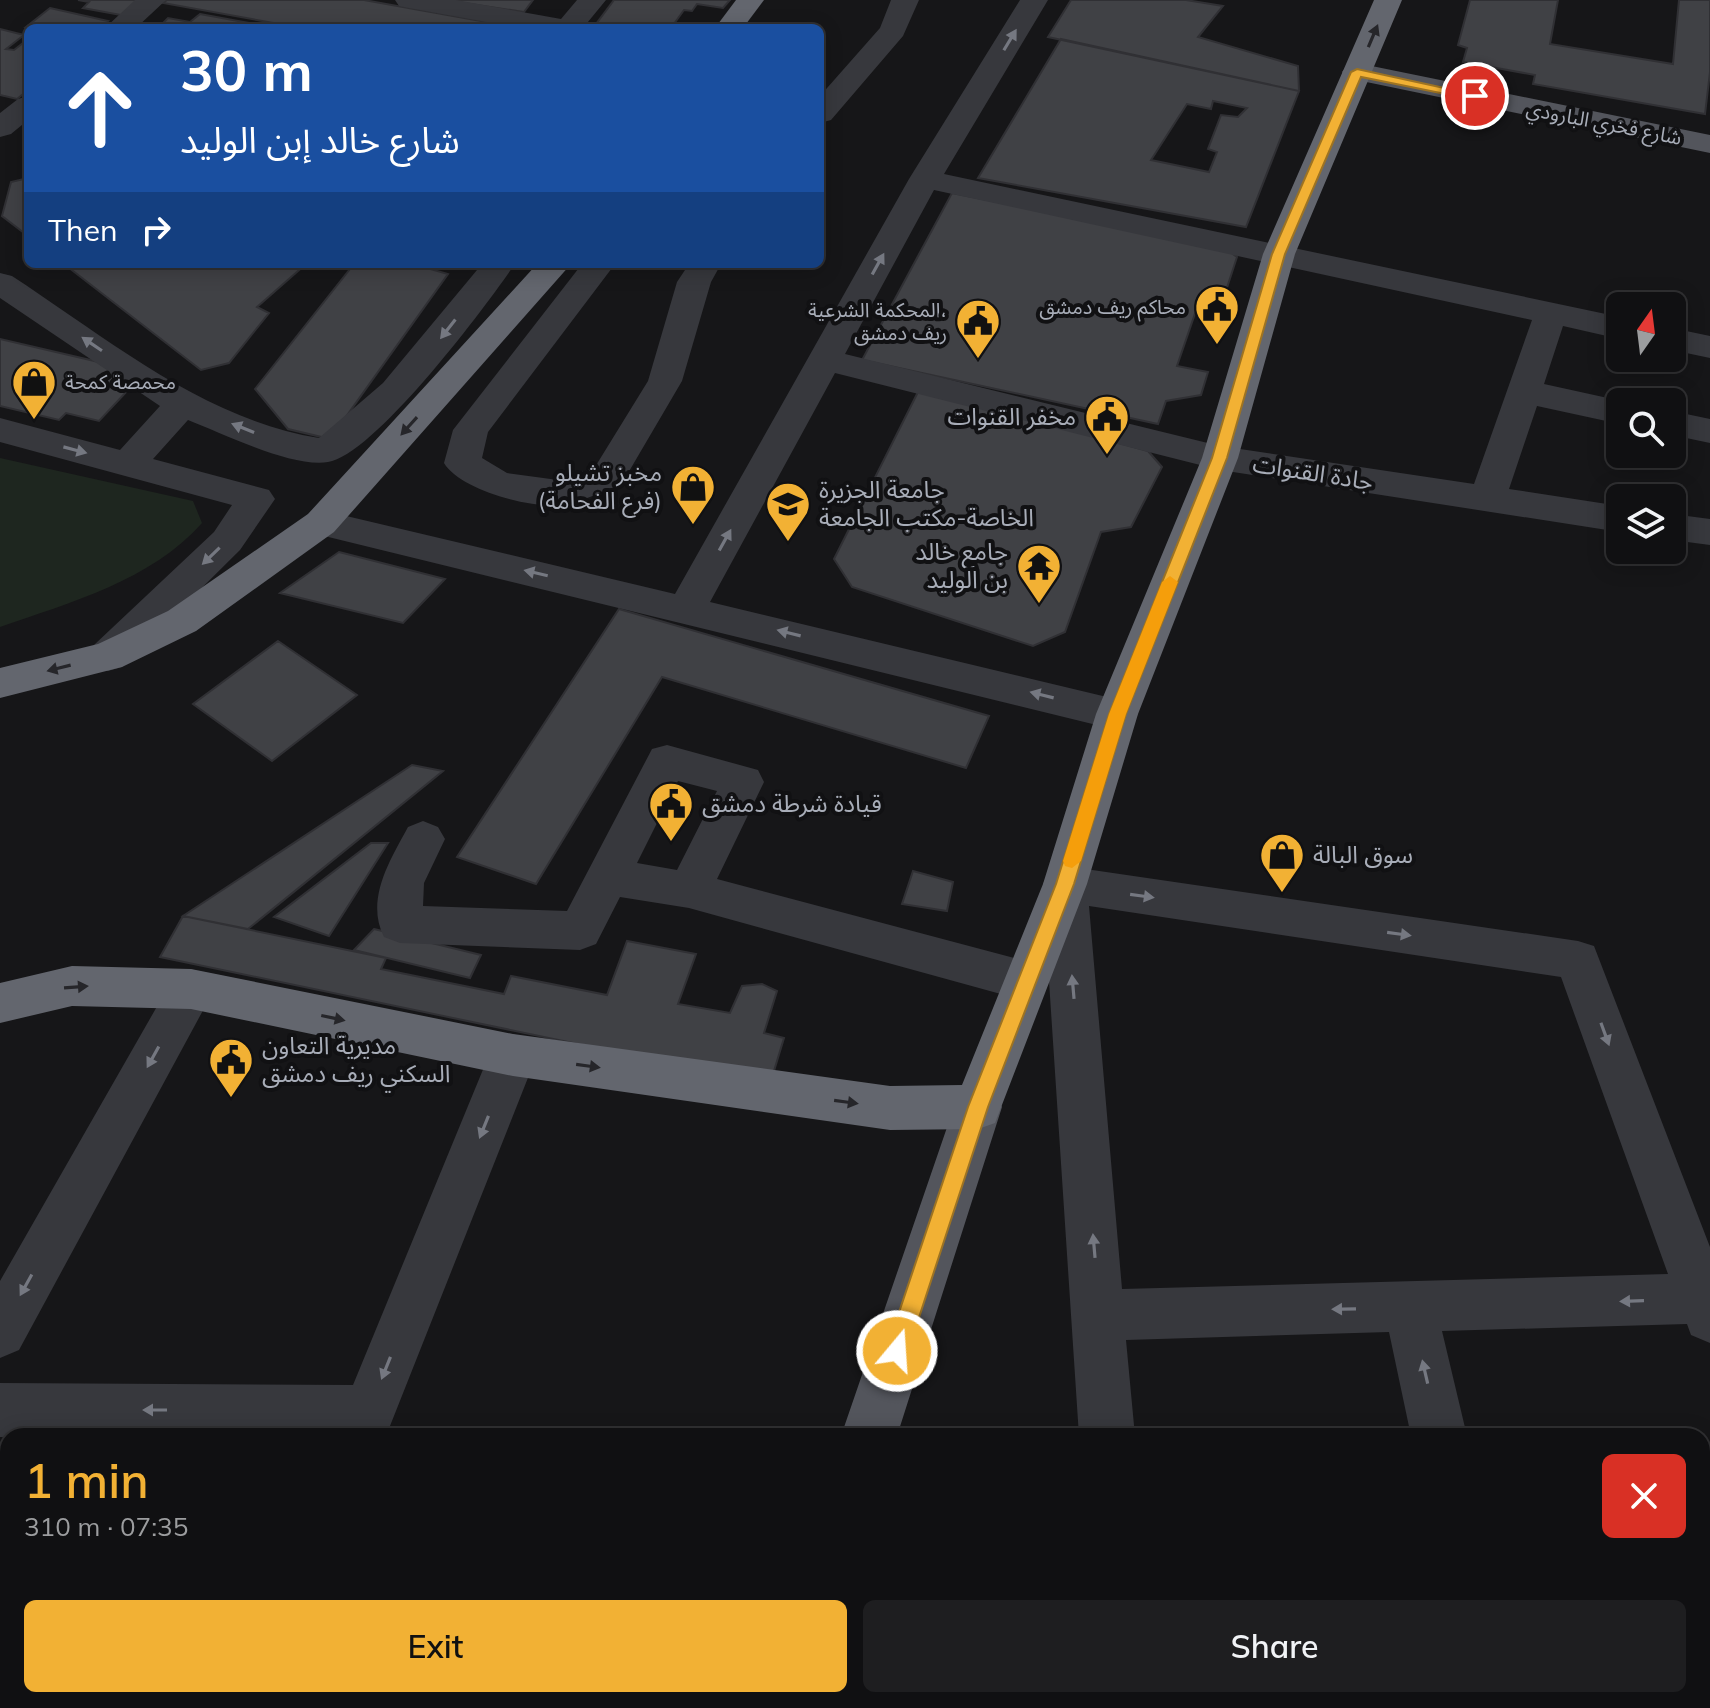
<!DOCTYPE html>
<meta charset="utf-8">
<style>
:root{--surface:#101012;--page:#1e1e20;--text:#f1f3f6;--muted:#9c9d9f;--line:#303032;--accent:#f2b134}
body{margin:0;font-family:Mulish,"Noto Sans Arabic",sans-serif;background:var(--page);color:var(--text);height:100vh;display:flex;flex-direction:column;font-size:30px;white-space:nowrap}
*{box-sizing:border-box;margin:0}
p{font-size:26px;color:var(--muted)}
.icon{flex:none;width:44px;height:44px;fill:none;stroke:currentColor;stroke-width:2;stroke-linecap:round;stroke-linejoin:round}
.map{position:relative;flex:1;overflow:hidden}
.sheet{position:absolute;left:0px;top:1428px;width:1710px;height:280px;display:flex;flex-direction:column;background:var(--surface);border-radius:24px 24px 0 0;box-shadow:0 4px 20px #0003,0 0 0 2px var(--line)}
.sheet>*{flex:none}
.guide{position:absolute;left:24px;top:24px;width:800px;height:244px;border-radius:12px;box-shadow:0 4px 20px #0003,0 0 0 2px var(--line);background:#1a4fa0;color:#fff;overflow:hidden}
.needle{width:52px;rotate:14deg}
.tools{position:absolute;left:1606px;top:292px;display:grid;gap:16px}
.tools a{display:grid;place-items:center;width:80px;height:80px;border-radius:12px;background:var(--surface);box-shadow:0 4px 20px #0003,0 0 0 2px var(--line);font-size:40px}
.pin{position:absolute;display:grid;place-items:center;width:68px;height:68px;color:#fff;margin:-34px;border:4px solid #fff;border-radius:50%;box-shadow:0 2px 8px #0007}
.me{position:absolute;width:88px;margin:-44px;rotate:18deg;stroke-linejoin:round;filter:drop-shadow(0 0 6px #0008)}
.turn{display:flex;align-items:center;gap:28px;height:168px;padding:0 24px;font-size:36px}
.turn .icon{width:104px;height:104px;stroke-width:2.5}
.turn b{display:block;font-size:56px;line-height:68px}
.then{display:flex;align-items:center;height:76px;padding:0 24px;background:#0003;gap:16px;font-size:30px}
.round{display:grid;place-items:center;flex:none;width:84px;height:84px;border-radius:12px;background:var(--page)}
.headline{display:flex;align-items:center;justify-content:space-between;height:136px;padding:0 24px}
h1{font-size:48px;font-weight:600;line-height:60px;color:var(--accent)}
.primary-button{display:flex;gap:16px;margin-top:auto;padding:16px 24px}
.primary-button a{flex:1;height:92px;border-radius:12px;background:var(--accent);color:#111;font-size:32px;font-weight:600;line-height:92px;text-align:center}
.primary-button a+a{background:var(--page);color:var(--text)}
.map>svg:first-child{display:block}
.green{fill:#1e261f}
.building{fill:#404145;stroke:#303034;stroke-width:2;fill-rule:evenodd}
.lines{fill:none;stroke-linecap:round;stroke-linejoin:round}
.minor{fill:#37383d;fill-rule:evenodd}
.major{fill:#53555c;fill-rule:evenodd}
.highway{fill:#63666e;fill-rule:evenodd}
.oneway{fill:#26262a}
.oneway2{fill:#757881}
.route{fill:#f2b134;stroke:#9d7322;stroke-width:2}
.slow{fill:#f59e0b}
.labels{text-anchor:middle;stroke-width:8;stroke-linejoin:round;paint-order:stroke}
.far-street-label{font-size:20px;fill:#a8adb8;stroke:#111113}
.far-poi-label{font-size:20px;fill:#a8adb8;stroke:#111113;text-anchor:end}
.poi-label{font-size:24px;fill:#a8adb8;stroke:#111113;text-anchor:start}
.street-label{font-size:24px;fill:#a8adb8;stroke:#111113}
</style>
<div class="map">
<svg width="1710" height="1708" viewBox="0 0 1710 1708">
<rect width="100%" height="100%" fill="#161618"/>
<path class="green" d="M0 458 193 501 202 523C152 580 69 603 0 627Z"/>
<path class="building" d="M78 0H144L126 16 83 8 89 2Z
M167 0H364L514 27 301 28 163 3Z
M444 0H533L524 12Z
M614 0H730L723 8 697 4 692 11 684 10 671 28H593Z
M1071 0H1186L1223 6 1198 37 1298 66 1299 91 1048 37Z
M1470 0H1558L1550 44 1673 64 1679 0H1710V72L1705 114 1533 84 1535 75 1463 62 1467 48 1458 45Z
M50 8 108 21 99 28 26 27Z
M200 14 265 26 158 28 168 18 190 22Z
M0 29 24 35 6 49 14 50 28 39V90L17 99 0 95Z
M1061 39 1299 91 1246 227 978 178ZM1213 101 1247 108 1238 117 1221 115 1208 149 1217 152 1209 172 1151 160 1187 104 1211 109Z
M28 178V236L2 216 11 182Z
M952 193 1222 246 1237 257 1221 306 1199 302 1177 366 1208 372 1201 395 1166 401 1158 424 862 360Z
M64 264H306L257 307 269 313 229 363 201 370Z
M354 264H413L448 274 330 439 288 429 255 389Z
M0 339 103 363 129 389 99 421 66 413 59 420 0 406Z
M920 388 1148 451 1162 467 1131 527 1101 532 1065 632 1033 646 852 587 834 559Z
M339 552 445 579 403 623 280 593Z
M619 609 989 716 966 768 662 677 536 884 457 857Z
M278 641 357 695 272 761 193 704Z
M412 765 443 771 248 929 183 916Z
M371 843H388L329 936 274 917Z
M913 871 953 882 947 911 902 904Z
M183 916 386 958 381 969 504 994 511 976 607 995 627 941 696 954 678 1004 730 1013 742 986 762 984 777 991 764 1033 784 1038 770 1084 160 957Z
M374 929 481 955 470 978 354 950Z"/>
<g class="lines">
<path class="minor" d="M135 0H166L136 28H105Z
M395 0H456L561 19 577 0H606L583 28H519L409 8 399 6Z
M891 0H919L903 36 831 120 820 123V96L880 28Z
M1020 0H1048L944 174 1620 317V339L1563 326 1544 384 1626 402H1620V424L1537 406 1509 489 1620 506V532L1220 470 835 373 710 602 1132 703 1138 714 1132 725 1117 730 308 532 302 523 308 514 321 510 675 594 909 179ZM934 190 1532 320 1474 484 1220 446 845 354Z
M28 96V120L11 134 0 137V113L18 99Z
M482 264H510L512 268C484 309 374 455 328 462 292 468 222 433 188 420L153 459 269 490 275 499 240 550 122 667 108 671 94 667 88 656 94 645 214 532 232 505 0 442V418L120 450 160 406 0 298V273L12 276C107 338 203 419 319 438L383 383Z
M582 264H615L488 432 482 458 507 473 558 480 595 467 648 381 677 282 689 264H721L711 282 682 381 621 485C602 491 582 502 562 505 532 509 460 490 444 463L453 430Z
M1672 328 1710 336V358L1672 350Z
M1672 411 1710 419V443L1672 435Z
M1672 514 1710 519V545L1672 540Z
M667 745 758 770 764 782 717 879 1026 961 1042 967 1049 981 1043 884 1049 871 1065 866 1578 941 1594 946 1710 1247V1343L1691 1335 1687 1324 1442 1331 1467 1436H1411L1389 1332 1126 1340 1135 1436H1079L1049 981 1042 995 1026 1001 689 908 620 897 596 944 580 950 400 943 384 937C365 900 390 860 408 827L423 821 438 827 445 839 424 883 423 906 567 911 652 749ZM678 781 717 791 677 870 637 863ZM1089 906 1561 977 1668 1274 1122 1289Z
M191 969 207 975 214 989 207 1003 19 1350 0 1358V1281L175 975Z
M513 1034 530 1040 537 1055 388 1431 377 1436 0 1437V1383L353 1385 489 1055 496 1040Z
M0 1584H8V1642H0Z
M1094 1700H1154V1708H1094Z
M1469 1700H1529L1531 1708H1471Z"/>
<path class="major" d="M1357 63 1710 135V153L1347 78 1342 72 1347 66Z
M978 1085 995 1091 1002 1107 897 1436H841L954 1107 961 1091Z
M749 1700H809L806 1708H746Z"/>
<path class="highway" d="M736 0H764L743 28H715Z
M1374 0H1402L1295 254 1238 458 1138 714 1087 884 995 1123 978 1129 890 1130 513 1076 191 1009 72 1006 0 1023V983L72 966 191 969 513 1034 890 1086 962 1085 1043 884 1096 714 1202 458 1263 254Z
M537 264H571L334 532 196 631 122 667 0 698V668L98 644 168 611 308 514Z"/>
</g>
<defs><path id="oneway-solid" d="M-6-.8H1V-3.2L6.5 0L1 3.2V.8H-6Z" transform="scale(2)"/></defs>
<g class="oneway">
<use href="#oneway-solid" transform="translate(1373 36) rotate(-67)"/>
<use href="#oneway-solid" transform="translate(409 426) rotate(132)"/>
<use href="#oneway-solid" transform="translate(59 668) rotate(166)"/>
<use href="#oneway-solid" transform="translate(76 987) rotate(-4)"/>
<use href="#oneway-solid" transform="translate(333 1018) rotate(12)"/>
<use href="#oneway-solid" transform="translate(588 1066) rotate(8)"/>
<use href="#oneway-solid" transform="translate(846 1102) rotate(8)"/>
</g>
<g class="oneway2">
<use href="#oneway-solid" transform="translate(1010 40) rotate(-59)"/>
<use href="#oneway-solid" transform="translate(878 264) rotate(-61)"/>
<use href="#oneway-solid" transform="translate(448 329) rotate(128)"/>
<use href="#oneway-solid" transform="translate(92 344) rotate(-146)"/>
<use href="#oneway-solid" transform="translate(243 428) rotate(-158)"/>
<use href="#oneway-solid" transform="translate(75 450) rotate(15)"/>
<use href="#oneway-solid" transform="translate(725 540) rotate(-61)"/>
<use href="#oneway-solid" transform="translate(211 556) rotate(136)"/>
<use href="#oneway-solid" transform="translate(536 573) rotate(-167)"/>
<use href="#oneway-solid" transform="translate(789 633) rotate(-166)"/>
<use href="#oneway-solid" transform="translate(1042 695) rotate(-166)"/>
<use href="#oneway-solid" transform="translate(1142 896) rotate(8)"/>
<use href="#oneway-solid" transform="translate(1399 934) rotate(8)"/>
<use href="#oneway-solid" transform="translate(1073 987) rotate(-95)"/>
<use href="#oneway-solid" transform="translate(1605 1034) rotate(70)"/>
<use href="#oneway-solid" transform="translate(153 1057) rotate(119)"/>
<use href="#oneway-solid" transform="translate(484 1127) rotate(112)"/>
<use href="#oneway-solid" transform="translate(1094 1246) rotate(-95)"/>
<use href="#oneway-solid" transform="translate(26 1285) rotate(119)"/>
<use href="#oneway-solid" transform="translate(1632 1301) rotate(178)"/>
<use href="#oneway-solid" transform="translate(1344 1309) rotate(179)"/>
<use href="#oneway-solid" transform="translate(386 1368) rotate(112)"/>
<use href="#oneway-solid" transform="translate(1425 1372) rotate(-103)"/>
<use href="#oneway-solid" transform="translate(155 1410) rotate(-180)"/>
</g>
<path class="route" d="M1357 69 1481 96 1475 100 1361 77 1285 254 1227 458 1126 714 1074 884 988 1107 908 1351 905 1359 897 1362 889 1359 886 1351 968 1107 1056 884 1109 714 1212 458 1272 254 1351 72Z"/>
<path class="slow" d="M1170 576 1178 582 1126 714 1081 861 1072 868 1065 866 1063 861 1109 714 1162 582Z"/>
<defs>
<g id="civic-pin" transform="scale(2.3)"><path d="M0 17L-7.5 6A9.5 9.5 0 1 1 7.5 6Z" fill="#f2b134" stroke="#111113"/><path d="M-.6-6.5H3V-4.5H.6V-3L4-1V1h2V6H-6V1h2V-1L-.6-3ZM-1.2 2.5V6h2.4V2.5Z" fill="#111"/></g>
<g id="shop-pin" transform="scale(2.3)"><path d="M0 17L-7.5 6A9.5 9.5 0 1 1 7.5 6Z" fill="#f2b134" stroke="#111113"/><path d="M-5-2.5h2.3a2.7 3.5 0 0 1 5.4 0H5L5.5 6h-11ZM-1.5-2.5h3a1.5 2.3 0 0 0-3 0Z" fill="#111"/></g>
<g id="university-pin" transform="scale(2.3)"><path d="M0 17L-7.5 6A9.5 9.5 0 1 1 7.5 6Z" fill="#f2b134" stroke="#111113"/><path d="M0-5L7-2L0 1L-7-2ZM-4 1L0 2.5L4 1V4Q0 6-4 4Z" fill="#111"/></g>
<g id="temple-pin" transform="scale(2.3)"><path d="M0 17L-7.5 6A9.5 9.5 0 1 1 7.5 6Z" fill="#f2b134" stroke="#111113"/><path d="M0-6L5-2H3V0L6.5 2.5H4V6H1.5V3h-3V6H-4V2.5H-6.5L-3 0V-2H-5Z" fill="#111"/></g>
</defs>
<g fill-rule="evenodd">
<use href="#civic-pin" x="1217" y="307"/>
<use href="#civic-pin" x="978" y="321"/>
<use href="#shop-pin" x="34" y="382"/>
<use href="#civic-pin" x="1107" y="417"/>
<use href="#shop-pin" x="693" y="487"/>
<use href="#university-pin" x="788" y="504"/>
<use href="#temple-pin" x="1039" y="566"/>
<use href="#civic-pin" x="671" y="804"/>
<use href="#shop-pin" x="1282" y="855"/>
<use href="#civic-pin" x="231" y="1060"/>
</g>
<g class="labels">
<g class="far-street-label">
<text transform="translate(1604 123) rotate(11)" y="7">شارع فخري البارودي</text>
</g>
<g class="far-poi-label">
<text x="1186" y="314">محاكم ريف دمشق</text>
<text x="947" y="317">المحكمة الشرعية،<tspan x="947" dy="23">ريف دمشق</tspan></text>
<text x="65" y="389" text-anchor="start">محمصة كمحة</text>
</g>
<g class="poi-label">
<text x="1076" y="425" text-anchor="end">مخفر القنوات</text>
<text x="662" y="481" text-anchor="end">مخبز تشيلو<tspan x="662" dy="28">(فرع الفحامة)</tspan></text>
<text x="819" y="498">جامعة الجزيرة<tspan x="819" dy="28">الخاصة-مكتب الجامعة</tspan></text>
<text x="1008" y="560" text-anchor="end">جامع خالد<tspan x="1008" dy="28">بن الوليد</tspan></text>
<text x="702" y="812">قيادة شرطة دمشق</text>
<text x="1313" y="863">سوق البالة</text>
<text x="262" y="1054">مديرية التعاون<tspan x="262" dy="28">السكني ريف دمشق</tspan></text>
</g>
<g class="street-label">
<text transform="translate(1313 473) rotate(9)" y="8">جادة القنوات</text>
</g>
</g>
</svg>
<div class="tools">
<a><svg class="needle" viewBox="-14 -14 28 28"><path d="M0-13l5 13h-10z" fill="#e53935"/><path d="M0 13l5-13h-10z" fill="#9c9d9f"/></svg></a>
<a><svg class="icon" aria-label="search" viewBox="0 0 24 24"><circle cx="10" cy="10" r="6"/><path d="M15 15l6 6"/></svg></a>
<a><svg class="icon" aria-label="layers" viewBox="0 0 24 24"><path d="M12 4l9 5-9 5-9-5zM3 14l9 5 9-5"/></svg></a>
</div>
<div class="pin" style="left:1475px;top:96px;background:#d93025"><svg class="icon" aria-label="arrive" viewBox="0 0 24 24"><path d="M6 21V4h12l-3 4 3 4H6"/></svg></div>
<svg class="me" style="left:897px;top:1351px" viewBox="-20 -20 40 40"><circle r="17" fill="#f2b134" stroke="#fff" stroke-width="3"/><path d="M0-11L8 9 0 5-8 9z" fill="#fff"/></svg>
<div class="guide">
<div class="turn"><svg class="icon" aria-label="ahead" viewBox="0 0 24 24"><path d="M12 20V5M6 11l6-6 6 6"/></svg><div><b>30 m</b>شارع خالد إبن الوليد</div></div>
<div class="then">Then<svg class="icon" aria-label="right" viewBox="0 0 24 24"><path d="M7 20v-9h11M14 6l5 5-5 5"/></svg></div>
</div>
<section class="sheet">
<div class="headline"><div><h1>1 min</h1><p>310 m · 07:35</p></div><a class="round" style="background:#d93025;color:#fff"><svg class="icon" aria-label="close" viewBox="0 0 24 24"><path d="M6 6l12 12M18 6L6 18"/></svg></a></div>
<div class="primary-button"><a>Exit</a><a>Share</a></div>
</section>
</div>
